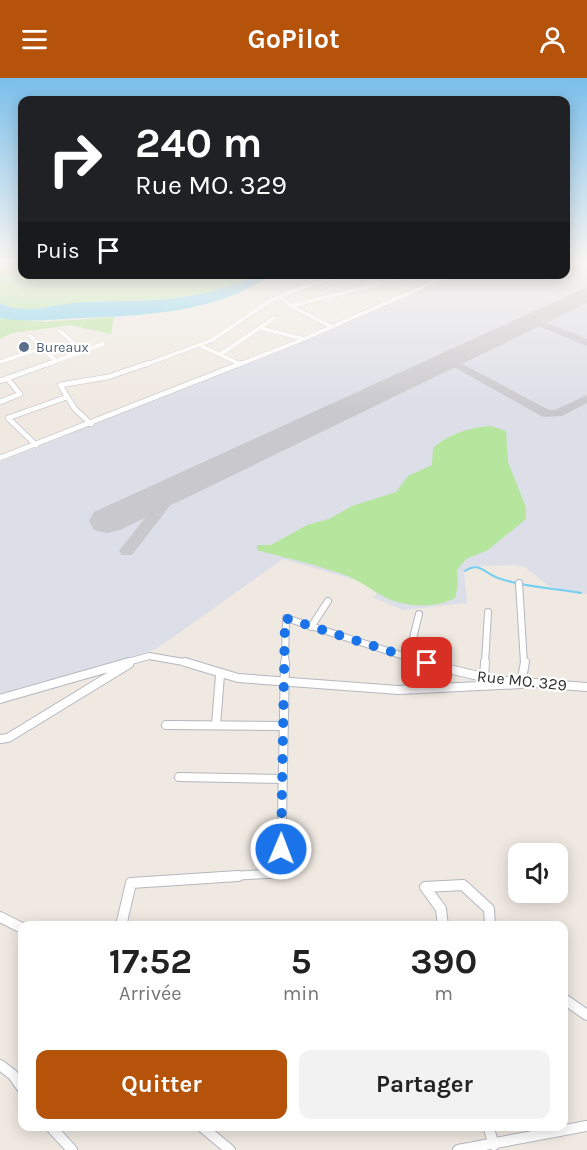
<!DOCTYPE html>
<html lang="fr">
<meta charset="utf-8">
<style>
:root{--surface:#fff;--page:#f2f2f2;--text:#222;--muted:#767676;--accent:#b45309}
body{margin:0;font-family:Karla,sans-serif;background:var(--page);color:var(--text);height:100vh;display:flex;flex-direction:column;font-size:22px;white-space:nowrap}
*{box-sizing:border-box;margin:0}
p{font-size:20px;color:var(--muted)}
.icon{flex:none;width:33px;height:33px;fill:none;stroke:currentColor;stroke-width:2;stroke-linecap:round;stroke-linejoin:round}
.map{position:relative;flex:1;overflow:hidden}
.details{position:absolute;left:18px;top:843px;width:550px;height:210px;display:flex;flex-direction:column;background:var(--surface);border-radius:12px;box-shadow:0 3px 15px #0003}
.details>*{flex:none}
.hud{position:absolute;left:18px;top:18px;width:552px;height:183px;border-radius:12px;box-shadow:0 3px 15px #0003;background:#202124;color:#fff;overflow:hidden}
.fabs{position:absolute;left:508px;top:765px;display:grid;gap:12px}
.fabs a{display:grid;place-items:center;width:60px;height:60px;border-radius:12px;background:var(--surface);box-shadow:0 3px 15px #0003;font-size:30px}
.pin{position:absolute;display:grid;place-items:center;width:51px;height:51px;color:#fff;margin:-26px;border-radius:12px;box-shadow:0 3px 9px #0006}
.me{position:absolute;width:66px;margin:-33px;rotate:1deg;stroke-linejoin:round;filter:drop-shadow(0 0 4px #0008)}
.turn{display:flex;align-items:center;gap:21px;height:126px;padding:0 18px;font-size:27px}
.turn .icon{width:78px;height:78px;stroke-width:2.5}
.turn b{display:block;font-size:42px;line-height:51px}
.then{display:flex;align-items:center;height:57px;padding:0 18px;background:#0003;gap:12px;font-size:22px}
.eta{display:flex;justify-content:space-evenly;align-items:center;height:102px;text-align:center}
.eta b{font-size:36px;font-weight:700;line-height:42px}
.button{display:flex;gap:12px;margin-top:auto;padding:12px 18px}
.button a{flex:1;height:69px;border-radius:12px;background:var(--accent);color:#fff;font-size:24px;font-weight:700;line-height:69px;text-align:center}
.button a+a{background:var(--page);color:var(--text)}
header{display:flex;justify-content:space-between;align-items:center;height:78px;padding:0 18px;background:var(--accent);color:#fff;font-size:27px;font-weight:700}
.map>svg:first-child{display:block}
.airport{fill:#dcdee8}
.green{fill:#b6e59e}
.water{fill:#75cff0}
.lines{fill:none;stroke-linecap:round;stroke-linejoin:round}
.stream{stroke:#75cff0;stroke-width:2}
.taxiway{fill:#c9c8cc;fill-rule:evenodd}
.runway{fill:#c9c8cc;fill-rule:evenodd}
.minor-far4-casing{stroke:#b4b7c1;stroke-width:4.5}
.minor-far3-casing{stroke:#b4b7c1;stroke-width:6}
.minor-far2-casing{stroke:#b4b7c1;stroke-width:8}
.minor-far1-casing{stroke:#b4b7c1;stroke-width:10}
.minor-casing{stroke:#b4b7c1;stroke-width:12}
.minor-far4{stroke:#fff;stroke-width:4}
.minor-far3{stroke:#fff;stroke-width:5}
.minor-far2{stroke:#fff;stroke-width:6}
.minor-far1{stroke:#fff;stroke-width:8}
.minor{stroke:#fff;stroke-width:10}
.route{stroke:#1a73e8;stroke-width:10;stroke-dasharray:0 18}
.service-dot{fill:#5c6f8a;stroke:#fff;stroke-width:2}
.labels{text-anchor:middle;stroke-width:4.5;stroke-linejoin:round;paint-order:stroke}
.far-service-label{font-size:14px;fill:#4e5e75;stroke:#fff;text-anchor:start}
.street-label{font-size:16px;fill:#2e2e2e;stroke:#fff}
</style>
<header><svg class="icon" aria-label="menu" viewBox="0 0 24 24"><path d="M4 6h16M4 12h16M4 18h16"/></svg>GoPilot<svg class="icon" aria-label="person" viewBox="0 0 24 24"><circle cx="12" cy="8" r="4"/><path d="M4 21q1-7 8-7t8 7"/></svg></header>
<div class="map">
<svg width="587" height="1072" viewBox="0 0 587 1072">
<rect width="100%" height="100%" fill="#efe9e1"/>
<path class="airport" d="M566 183H587V516L551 510 525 489 516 487 471 488 464 493 467 525 403 532 374 520 378 512 359 503 283 481 156 571 0 619V384L277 274 458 197 566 196Z"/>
<path class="green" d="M0 183H22V196L253 197C247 203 237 205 228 208 177 227 125 221 72 225 47 228 25 237 0 225Z
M114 239 111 256 71 247 12 255 0 261V240L43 244Z
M491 348 506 353 508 384 525 427 526 441 488 472 466 481 457 492 458 507 455 520C432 532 401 529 379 516 366 508 357 501 342 496 315 486 285 480 257 472V467H271L307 447 329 441 352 428 396 414 408 398 432 387 433 370C451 355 468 350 491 348Z"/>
<path class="water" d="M253 197H271C215 235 147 237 82 240 53 241 29 245 0 240V225C25 237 47 228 72 225 125 221 177 227 228 208 237 205 247 203 253 197Z"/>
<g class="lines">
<path class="stream" d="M465 493C479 483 484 495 498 500 518 508 558 511 581 515"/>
<path class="taxiway" d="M529 240H535L587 261V268L529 244Z
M449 279 549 332H555L587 317V325L562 338 543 339 445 284V280Z
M184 402 189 403 191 406 175 421 132 477H122L119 473 122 469 165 415Z"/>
<path class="runway" d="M587 209V225L120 452 107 455 94 452 89 443 94 434Z"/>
<g class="minor-far4-casing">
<path id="minor-far4" d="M394 202 416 196
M280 219 291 228 378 206
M291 228 332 249
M260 250 304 261
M60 253 84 274
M30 258 56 283
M199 267 240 286
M221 276 274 240
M0 284 42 270
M45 287 103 266
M145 287 212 262 270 223 292 213 348 196
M238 287 304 261 452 196"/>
</g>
<g class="minor-far3-casing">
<path id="minor-far3" d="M0 303 50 285
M0 324 20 316 7 300
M91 346 75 331 60 307 108 299 149 285
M36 367 8 340 67 319
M0 380 242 285"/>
</g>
<g class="minor-far2-casing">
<path id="minor-far2" d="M519 505 524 585
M311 549 328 523
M408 580 419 536
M124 585 149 578 189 585
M285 585 286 540 425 585
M485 585 488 534"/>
</g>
<g class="minor-far1-casing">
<path id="minor-far1" d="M185 584 238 600 398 612 521 606 525 584
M420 584 495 602 587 609
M484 600 485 584
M0 621 129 584
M166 647 284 648
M216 647 220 597
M0 661 8 660 129 586
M179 699 283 701
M216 799 281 795 285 584"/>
</g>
<g class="minor-casing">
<path id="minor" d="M0 839 22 850
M121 848 131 805 238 798
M443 848 441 831 425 809 463 807 489 831 490 848
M564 921 587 937
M0 987 13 997 22 1010
M50 1048 72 1072
M201 1048 230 1072
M488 1048 494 1067
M458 1072 587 1048"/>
</g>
<use href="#minor-far4" class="minor-far4"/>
<use href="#minor-far3" class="minor-far3"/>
<use href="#minor-far2" class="minor-far2"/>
<use href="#minor-far1" class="minor-far1"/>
<use href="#minor" class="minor"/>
</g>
<linearGradient id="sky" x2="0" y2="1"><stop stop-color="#7abfeb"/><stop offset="0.55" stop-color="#f8f5f2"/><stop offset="1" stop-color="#f8f5f2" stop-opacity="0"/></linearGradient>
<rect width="587" height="333" fill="url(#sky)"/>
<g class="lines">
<path class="route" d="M281 771 285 540 427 585"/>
</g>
<circle class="service-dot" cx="24" cy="269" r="6"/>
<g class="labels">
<g class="far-service-label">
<text x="36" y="274">Bureaux</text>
</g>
<g class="street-label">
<text transform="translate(522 602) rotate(6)" y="6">Rue MO. 329</text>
</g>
</g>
</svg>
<div class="fabs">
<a><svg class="icon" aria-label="sound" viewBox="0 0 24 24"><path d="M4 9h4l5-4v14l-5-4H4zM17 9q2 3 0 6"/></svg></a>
</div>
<div class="pin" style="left:427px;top:585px;background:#d93025"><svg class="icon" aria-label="arrive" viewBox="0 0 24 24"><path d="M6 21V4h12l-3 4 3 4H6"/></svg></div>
<svg class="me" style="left:281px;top:771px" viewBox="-20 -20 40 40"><circle r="17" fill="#1a73e8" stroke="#fff" stroke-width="3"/><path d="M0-11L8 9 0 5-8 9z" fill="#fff"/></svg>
<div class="hud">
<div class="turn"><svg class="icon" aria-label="right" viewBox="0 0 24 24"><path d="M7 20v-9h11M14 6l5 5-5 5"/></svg><div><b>240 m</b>Rue MO. 329</div></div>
<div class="then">Puis<svg class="icon" aria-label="arrive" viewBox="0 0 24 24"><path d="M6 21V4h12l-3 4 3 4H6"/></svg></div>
</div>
<section class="details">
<div class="eta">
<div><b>17:52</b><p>Arrivée</p></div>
<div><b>5</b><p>min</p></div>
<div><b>390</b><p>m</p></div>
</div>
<div class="button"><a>Quitter</a><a>Partager</a></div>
</section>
</div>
